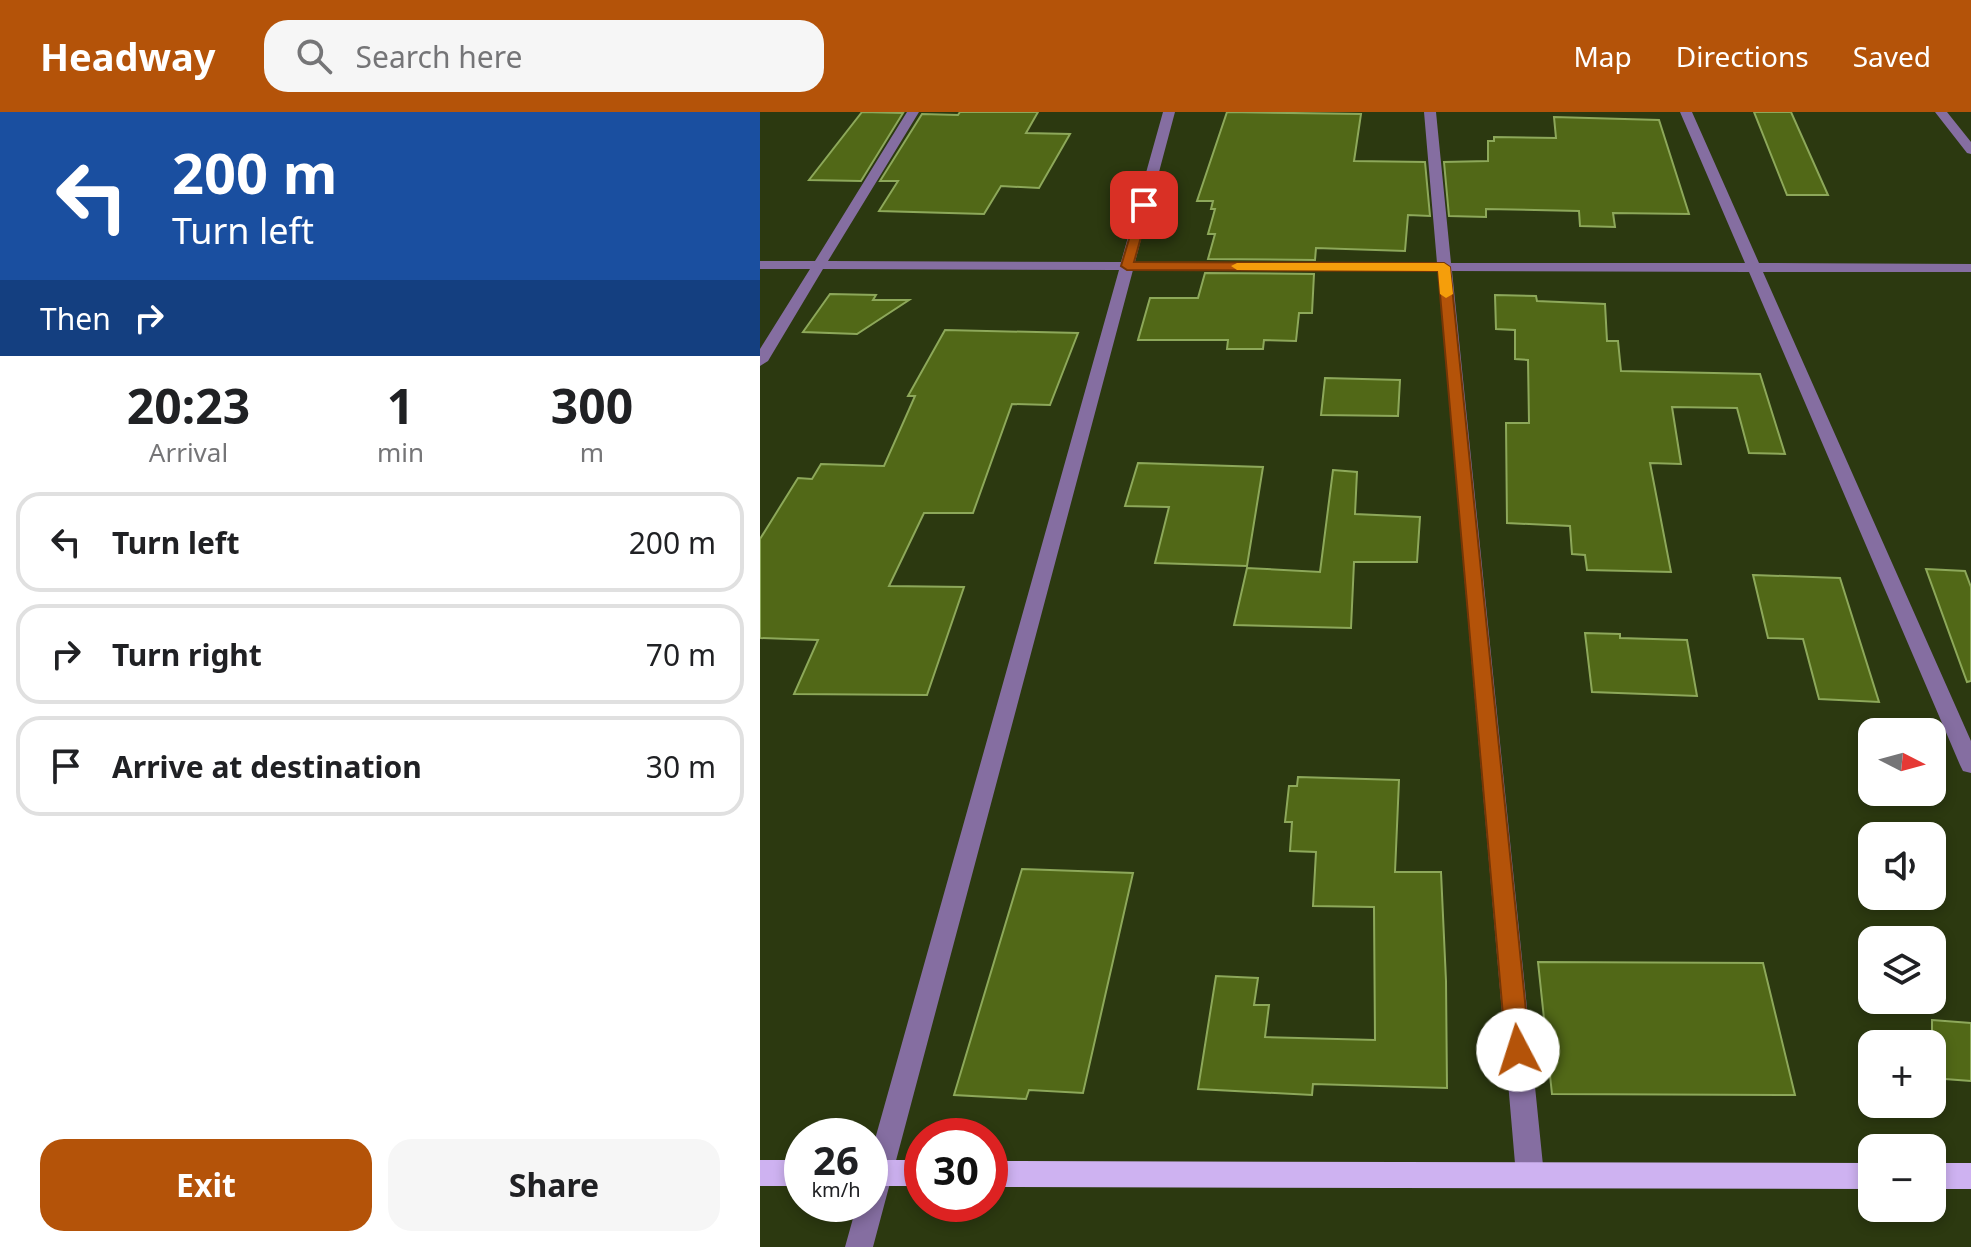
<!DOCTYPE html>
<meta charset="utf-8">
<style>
:root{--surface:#fff;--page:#f6f6f6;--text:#202124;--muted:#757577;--line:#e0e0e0;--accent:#b45309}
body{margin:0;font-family:"Noto Sans",sans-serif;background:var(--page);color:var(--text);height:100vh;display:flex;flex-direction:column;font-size:30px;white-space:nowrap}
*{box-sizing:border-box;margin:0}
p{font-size:26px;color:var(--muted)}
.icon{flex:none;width:44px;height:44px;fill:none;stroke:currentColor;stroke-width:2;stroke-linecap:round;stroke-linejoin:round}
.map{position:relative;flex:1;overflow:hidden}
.details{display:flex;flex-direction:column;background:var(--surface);width:760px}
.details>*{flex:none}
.top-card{background:#1a4fa0;color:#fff;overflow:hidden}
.needle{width:52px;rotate:96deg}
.fabs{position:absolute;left:1098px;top:606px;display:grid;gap:16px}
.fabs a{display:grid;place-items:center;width:88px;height:88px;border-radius:16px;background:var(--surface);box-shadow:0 4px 12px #0003;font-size:40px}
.speed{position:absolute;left:24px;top:1006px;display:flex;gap:16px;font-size:40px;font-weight:700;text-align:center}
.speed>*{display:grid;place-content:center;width:104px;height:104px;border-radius:50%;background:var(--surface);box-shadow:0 4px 12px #0003;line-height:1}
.speed small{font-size:20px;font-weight:400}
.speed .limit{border:12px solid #d22;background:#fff;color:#111}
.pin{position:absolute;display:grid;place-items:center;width:68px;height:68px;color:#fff;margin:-34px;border-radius:16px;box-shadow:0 4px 12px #0006}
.me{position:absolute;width:88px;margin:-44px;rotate:355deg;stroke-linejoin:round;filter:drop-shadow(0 0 6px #0008)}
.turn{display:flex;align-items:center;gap:28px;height:168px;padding:0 40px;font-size:36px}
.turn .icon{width:104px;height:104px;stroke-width:2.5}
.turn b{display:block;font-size:56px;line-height:68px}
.then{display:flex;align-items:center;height:76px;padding:0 40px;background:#0003;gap:16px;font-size:30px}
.eta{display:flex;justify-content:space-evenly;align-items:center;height:136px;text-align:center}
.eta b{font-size:48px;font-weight:700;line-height:56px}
.cta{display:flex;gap:16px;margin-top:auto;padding:16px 40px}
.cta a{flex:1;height:92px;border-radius:24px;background:var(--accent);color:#fff;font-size:32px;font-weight:700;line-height:92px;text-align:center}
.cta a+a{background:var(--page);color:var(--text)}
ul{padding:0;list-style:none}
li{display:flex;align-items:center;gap:24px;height:100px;margin:0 16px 12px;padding:0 24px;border:4px solid var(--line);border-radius:24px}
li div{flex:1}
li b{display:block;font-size:30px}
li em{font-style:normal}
header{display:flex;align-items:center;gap:48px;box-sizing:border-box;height:112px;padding:0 40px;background:var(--accent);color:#fff}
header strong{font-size:38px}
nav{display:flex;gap:44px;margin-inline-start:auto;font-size:28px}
.search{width:560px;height:72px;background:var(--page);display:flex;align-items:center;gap:20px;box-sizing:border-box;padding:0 28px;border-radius:24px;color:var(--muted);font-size:30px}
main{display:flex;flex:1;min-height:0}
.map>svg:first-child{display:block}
.building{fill:#516817;stroke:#8da85a;stroke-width:2}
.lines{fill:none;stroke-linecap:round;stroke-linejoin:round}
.minor{fill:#856ea1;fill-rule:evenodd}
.major{fill:#ceb2f1;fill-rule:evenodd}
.route{fill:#b45309;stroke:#753606;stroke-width:2}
.slow{fill:#f59e0b}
</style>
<header>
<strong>Headway</strong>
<div class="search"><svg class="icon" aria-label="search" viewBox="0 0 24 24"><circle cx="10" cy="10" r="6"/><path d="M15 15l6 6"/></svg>Search here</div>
<nav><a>Map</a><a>Directions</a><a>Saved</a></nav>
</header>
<main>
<section class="details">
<div class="top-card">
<div class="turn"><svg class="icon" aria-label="left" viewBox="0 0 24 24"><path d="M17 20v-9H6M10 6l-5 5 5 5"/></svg><div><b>200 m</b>Turn left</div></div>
<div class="then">Then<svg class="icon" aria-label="right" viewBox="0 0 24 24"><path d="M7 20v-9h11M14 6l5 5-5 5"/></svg></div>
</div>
<div class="eta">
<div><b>20:23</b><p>Arrival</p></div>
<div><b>1</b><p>min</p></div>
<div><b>300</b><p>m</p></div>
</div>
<ul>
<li><svg class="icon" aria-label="left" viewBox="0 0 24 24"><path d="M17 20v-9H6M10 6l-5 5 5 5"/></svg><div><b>Turn left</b></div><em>200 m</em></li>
<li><svg class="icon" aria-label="right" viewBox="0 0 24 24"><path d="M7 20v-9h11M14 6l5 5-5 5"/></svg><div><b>Turn right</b></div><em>70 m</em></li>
<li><svg class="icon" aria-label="arrive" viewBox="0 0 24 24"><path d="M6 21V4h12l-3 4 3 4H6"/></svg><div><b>Arrive at destination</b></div><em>30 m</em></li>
</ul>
<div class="cta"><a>Exit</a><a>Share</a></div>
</section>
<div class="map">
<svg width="1211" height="1135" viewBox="0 0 1211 1135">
<rect width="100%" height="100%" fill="#2c3910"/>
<path class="building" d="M102 0 143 1 101 69 49 68Z
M200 0H278L266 21 310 22 279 76 241 74 224 102 119 99 138 69H120L162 2 198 3Z
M467 0 601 2 594 49 665 50 670 104 648 103 645 139 556 136 555 148 448 147 455 122H448L455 97H451L453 89H437Z
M994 0H1031L1068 83H1027Z
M794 5 899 8 929 102 853 101 855 115 820 114 819 99 726 97V105L689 104 684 50 728 49V29H734V25L796 26Z
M445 161 554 162 552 201H539L536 229 504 228 503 237H467L468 228H378L390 186H438Z
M70 182 116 183 113 188H149L97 222 43 220Z
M735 183 776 184 777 189 845 192 847 229H858L861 259 1000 262 1025 342 989 341 977 296 912 295 921 352 890 351 911 460 827 458 825 443 812 442 810 414 747 411 746 311H769L768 248 755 247V218L736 217Z
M185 218 318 221 290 293 252 292 213 401H164L129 474 204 475 167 583 34 582 58 528 0 526V427L38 366 52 367 61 352 124 354 155 284H148Z
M565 266 640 268 638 304 561 303Z
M378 351 503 355 487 454 395 451 409 395 365 394Z
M573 358 597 360 595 402 660 405 657 450H594L591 516 474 513 487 456 560 460Z
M1166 457 1205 459 1211 475V569L1207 570Z
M993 463 1080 466 1119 590 1059 587 1043 527 1008 526Z
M825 521 860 522V526L927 528 937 584 832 580Z
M538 665 639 668 635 760H681L686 869 687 976 553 972 552 983 438 977 456 864 498 866 494 893H509L505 925 615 928 614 795 553 794 556 740 530 739 532 710H525L529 674H537Z
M262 757 373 761 323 981 269 978 266 987 194 983Z
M778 850 1003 851 1035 983 792 982Z
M1172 908 1211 911V969L1172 966Z"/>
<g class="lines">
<path class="minor" d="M147 0H159L68 149 361 150 403 0H415L375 150 677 151 664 0H676L691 151H985L920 0H932L999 151 1211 152V160H1003L1211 629V661L1203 659 1200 653 989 160 692 159 784 1063 780 1073 770 1076 760 1073 756 1063 678 159 373 158 113 1135H85L97 1092H110V1045L359 158 63 157 8 249 0 254V237L50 157H0V149H55Z
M1175 0H1187L1211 30V42L1207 41Z"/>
<path class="major" d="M0 1048H42V1074H0Z
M110 1048H162V1074H110Z
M230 1049 1112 1051V1077L230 1075Z
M1172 1051H1211V1077H1172Z"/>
</g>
<path class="route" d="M380 90 390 93 374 150 684 151 690 155 770 938 766 946 758 949 750 946 746 938 678 159 367 158 361 154Z"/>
<path class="slow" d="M684 151 690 155 693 182 686 186 680 182 678 159 477 158 471 154 477 151Z"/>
</svg>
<div class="fabs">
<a><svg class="needle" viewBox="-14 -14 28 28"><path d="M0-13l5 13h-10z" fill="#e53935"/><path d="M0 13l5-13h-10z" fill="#757577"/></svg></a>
<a><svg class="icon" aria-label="sound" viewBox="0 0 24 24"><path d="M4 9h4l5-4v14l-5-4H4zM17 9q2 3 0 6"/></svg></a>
<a><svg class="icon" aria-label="layers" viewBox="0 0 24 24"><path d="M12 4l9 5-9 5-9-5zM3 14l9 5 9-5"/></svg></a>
<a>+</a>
<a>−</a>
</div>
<div class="speed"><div>26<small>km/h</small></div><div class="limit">30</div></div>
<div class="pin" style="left:384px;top:93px;background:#d93025"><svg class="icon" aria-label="arrive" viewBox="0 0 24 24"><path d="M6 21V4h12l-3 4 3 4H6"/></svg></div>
<svg class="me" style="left:758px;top:938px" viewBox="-20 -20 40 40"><circle r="19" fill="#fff"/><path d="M0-13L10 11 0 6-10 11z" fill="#b45309"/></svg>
</div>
</main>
